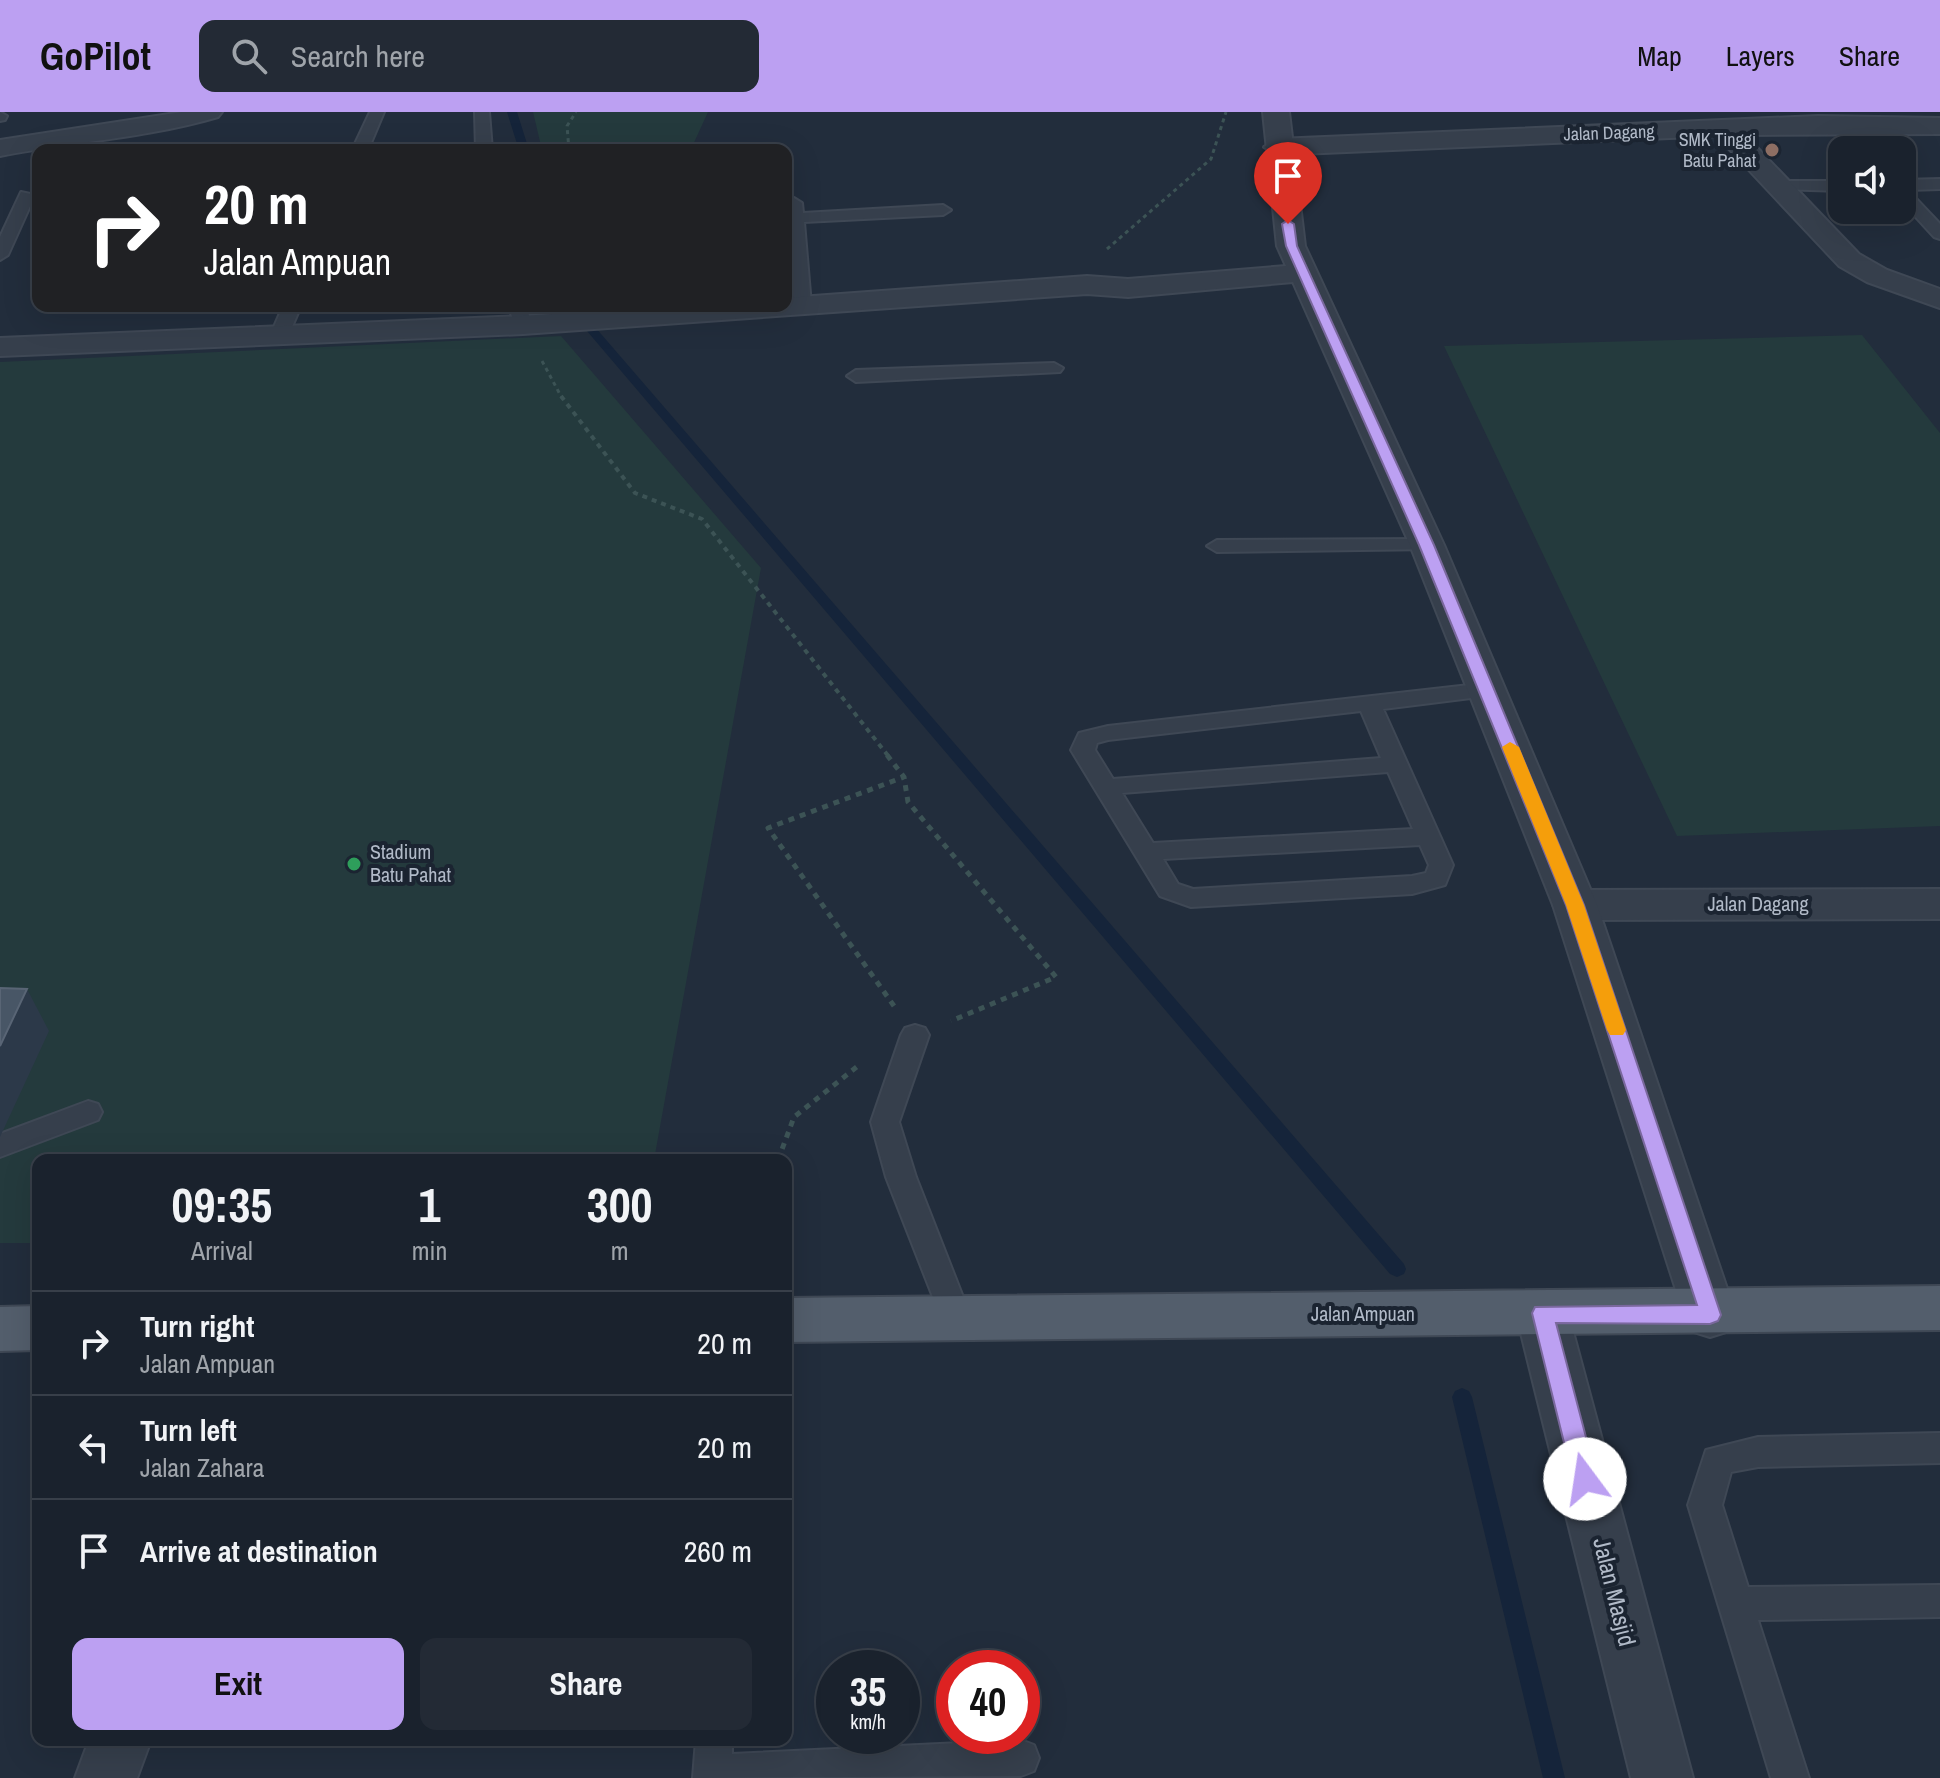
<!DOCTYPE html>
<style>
:root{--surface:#1a222d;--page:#232a35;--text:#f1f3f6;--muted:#9fa4aa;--line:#383f49;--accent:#bca0f2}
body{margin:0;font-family:"Archivo Narrow",sans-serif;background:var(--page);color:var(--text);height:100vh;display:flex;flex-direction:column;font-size:30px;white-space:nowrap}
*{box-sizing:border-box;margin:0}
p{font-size:26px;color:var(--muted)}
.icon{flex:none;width:44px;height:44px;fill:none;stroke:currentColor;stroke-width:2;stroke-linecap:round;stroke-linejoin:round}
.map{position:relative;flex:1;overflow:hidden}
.panel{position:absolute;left:32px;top:1042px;width:760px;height:592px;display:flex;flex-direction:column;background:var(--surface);border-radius:16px;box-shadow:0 8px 32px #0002,0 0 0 2px var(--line)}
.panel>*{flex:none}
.guide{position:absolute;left:32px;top:32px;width:760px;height:168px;border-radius:16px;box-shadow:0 8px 32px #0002,0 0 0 2px var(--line);background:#202124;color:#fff;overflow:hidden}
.buttons{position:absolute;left:1828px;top:24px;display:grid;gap:16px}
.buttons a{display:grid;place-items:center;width:88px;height:88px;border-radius:16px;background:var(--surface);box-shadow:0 8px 32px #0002,0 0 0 2px var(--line);font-size:40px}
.speed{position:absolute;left:816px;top:1538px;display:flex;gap:16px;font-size:40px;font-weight:700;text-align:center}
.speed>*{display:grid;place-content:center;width:104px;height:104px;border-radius:50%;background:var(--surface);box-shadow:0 8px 32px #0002,0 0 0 2px var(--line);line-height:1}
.speed small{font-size:20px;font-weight:400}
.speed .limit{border:12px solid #d22;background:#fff;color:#111}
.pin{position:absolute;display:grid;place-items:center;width:68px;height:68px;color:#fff;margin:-82px -34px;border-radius:50% 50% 50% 0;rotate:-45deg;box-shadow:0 0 8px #0007}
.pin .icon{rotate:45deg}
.me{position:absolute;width:88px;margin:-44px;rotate:346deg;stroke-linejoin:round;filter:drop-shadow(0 0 6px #0008)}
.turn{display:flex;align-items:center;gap:28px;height:168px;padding:0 40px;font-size:36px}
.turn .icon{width:104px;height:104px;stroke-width:2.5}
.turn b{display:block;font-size:56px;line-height:68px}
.eta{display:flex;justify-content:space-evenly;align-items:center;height:136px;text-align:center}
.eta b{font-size:48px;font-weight:700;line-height:56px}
.action{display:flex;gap:16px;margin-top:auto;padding:16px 40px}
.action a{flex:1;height:92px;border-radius:16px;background:var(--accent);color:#111;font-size:32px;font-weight:700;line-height:92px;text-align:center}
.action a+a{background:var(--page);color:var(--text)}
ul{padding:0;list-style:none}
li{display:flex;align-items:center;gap:24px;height:104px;padding:0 40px;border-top:2px solid var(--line)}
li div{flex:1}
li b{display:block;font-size:30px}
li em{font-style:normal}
header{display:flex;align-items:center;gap:48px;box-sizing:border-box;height:112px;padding:0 40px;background:var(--accent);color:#111}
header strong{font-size:38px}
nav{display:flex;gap:44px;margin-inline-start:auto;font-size:28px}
.search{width:560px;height:72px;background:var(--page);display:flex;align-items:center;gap:20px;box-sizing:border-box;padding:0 28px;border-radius:16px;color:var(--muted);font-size:30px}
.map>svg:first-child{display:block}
.green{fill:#243a3d}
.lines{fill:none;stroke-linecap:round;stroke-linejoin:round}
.stream{fill:#15243a;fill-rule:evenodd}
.service-casing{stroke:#3f4855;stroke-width:4}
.minor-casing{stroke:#3f4855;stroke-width:4}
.tertiary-casing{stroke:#3f4855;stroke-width:4}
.primary-casing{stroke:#3f4855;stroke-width:4}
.path-far2{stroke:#3c5355;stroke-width:3;stroke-dasharray:4 4;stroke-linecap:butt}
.path-far1{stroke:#3c5355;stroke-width:4;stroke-dasharray:5 5;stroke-linecap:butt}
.path{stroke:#3c5355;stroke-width:5;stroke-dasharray:6 6;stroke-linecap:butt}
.service{fill:#363f4c;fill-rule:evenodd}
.minor{fill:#363f4c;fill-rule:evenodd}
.tertiary{fill:#363f4c;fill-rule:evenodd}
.primary{fill:#535e6c;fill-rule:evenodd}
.shaded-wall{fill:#2c3949}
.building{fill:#485666;stroke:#596575;stroke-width:2}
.route{fill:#bca0f2;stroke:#7a689d;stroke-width:2}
.slow{fill:#f59e0b}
.education-dot{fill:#8d6e63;stroke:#1b2431;stroke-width:3}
.leisure-dot{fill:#2e9e5b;stroke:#1b2431;stroke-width:3}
.labels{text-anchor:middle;stroke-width:8;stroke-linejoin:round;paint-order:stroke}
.far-street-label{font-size:18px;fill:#b1bac8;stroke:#1b2431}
.far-poi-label{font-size:18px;fill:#b1bac8;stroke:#1b2431;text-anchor:end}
.poi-label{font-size:20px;fill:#b1bac8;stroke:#1b2431;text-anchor:start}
.street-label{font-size:20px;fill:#b1bac8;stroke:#1b2431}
.near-street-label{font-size:24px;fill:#b1bac8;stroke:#1b2431}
</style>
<header>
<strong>GoPilot</strong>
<div class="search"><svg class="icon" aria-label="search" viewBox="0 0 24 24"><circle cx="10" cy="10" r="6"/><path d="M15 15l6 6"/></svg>Search here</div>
<nav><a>Map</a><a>Layers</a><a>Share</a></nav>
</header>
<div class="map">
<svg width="1940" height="1666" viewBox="0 0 1940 1666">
<rect width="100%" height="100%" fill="#222d3c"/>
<path class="green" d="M533 0H708L692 35 542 38Z
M1862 223 1940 321V714L1677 724 1444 234Z
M561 224 761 456 654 1048H38V1131H0V250Z"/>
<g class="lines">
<path class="stream" d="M507 0H517L529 38H519Z
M587 215H595L1404 1152 1406 1157 1404 1162 1397 1165 1390 1162 587 219Z
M1462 1276 1469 1279 1472 1285 1565 1666H1543L1452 1285 1455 1279Z"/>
<g class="service-casing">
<path id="service" d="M0 0 7 4 5 8 0 9Z
M370 0H384L368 38H352Z
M475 0H489L492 38H476Z
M1940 67V77L1908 78 1940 112V127L1934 125 1902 90V68Z
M1780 69H1842V79L1774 77 1772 74Z
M21 80 35 83 8 143 0 148V125Z
M794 86 802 91 803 101 943 93 951 98 943 103 804 110 811 193 802 198 793 193 786 91Z
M283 194H301L288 224 279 229 270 224Z
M508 194H526L532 213 529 217H517Z
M1054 251 1063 256 1060 260 856 270 847 264 856 258Z
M1427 427 1434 429 1437 433 1434 437 1217 440 1207 434 1217 428Z
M1487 571 1495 573 1498 578 1495 583 1383 597 1453 753 1445 773 1412 782 1191 795 1160 784 1071 638 1079 621 1108 614ZM1361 599 1381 646 1113 667 1095 638 1097 631 1108 628ZM1388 660 1413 717 1153 731 1122 681ZM1420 733 1429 753 1426 761 1412 764 1193 777 1178 772 1163 747Z
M915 913 925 916 929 923 899 1010 916 1065 970 1203 966 1212 955 1216 944 1212 940 1203 886 1065 871 1010 901 923 905 916Z
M88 989 98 992 102 1000 98 1008 0 1045V1022Z
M1940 1321V1351L1758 1355 1731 1360 1722 1393 1748 1475 1940 1473V1505L1758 1508 1809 1666H1771L1688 1393 1706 1338 1758 1325Z
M696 1628H732V1642L1021 1628 1034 1633 1039 1646 1034 1659 1021 1664 693 1666Z"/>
</g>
<g class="minor-casing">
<path id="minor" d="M182 0H222L218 5C147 26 72 30 0 44V28Z
M1818 4 1940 6V22L1745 23 1859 142 1887 158 1940 177V196L1867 170 1839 154 1717 24 1277 43 1264 35 1277 27Z
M1940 777V807L1575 808 1560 804 1553 793 1560 782 1575 778Z
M89 1628H151L137 1666H75Z"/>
</g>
<g class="tertiary-casing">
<path id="tertiary" d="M1263 0H1289L1305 134 1444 433 1597 793 1736 1203 1729 1219 1710 1225 1691 1219 1684 1203 1553 793 1410 433 1293 170 1128 185 1087 182 523 222 0 244V226L523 204 665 194H786V186L1087 164 1128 167 1286 154 1277 134Z
M1542 1179 1561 1185 1568 1201 1693 1666H1631L1516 1201 1523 1185Z"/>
</g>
<g class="primary-casing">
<path id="primary" d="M1940 1174V1218L786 1230V1186Z
M38 1194V1238L0 1239V1195Z"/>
</g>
<path class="path-far2" d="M569 38 567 14 576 0
M1107 137 1211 47 1226 0
M542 249 562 286"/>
<path class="path-far1" d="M561 284 635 381 702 407 889 645"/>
<path class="path" d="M887 643 904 665 908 690 1056 865 951 909
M894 894 768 716 904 665
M778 1048 794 1005 859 953"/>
<use href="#service" class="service"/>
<use href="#minor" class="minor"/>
<use href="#tertiary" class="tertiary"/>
<use href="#primary" class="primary"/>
</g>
<path class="shaded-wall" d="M27 877 49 919 0 1025V934Z"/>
<path class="building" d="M0 876 27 877 0 934Z"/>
<path class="route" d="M1288 108 1294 112 1297 134 1434 433 1584 793 1721 1203 1718 1209 1710 1212 1556 1211 1597 1367 1593 1374 1585 1377 1577 1374 1573 1367 1532 1201 1535 1195 1697 1193 1566 793 1419 433 1286 134 1282 112Z"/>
<path class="slow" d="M1510 630 1519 635 1584 793 1626 918 1623 923H1610L1607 918 1566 793 1502 635Z"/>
<circle class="education-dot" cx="1772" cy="38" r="8"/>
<circle class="leisure-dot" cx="354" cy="752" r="8"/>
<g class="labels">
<g class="far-street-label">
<text transform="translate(1609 21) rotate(-2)" y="6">Jalan Dagang</text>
</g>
<g class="far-poi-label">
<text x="1756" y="34">SMK Tinggi<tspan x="1756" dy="21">Batu Pahat</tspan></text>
</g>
<g class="poi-label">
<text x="370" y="747">Stadium<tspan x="370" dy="23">Batu Pahat</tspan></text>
</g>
<g class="street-label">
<text x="1758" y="799">Jalan Dagang</text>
<text x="1363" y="1209">Jalan Ampuan</text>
</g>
<g class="near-street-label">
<text transform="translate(1614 1480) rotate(76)" y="8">Jalan Masjid</text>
</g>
</g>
</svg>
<div class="buttons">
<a><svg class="icon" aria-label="sound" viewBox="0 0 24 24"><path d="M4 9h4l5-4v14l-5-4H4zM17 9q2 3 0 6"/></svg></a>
</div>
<div class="speed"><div>35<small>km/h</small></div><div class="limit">40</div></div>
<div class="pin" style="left:1288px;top:112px;background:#d93025"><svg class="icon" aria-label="arrive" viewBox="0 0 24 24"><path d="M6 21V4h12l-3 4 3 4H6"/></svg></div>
<svg class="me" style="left:1585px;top:1367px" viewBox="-20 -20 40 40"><circle r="19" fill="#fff"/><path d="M0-13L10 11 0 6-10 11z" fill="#bca0f2"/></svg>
<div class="guide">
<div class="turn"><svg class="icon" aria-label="right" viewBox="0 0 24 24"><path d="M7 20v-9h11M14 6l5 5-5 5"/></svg><div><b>20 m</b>Jalan Ampuan</div></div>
</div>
<section class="panel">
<div class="eta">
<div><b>09:35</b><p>Arrival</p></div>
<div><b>1</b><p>min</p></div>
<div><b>300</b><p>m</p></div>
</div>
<ul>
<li><svg class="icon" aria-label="right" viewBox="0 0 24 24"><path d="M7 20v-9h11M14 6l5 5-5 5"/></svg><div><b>Turn right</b><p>Jalan Ampuan</p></div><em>20 m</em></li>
<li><svg class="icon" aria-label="left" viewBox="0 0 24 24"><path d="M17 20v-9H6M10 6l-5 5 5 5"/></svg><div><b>Turn left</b><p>Jalan Zahara</p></div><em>20 m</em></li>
<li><svg class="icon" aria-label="arrive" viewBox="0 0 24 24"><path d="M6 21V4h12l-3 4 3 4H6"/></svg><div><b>Arrive at destination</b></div><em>260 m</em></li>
</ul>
<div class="action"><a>Exit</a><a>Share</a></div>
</section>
</div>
